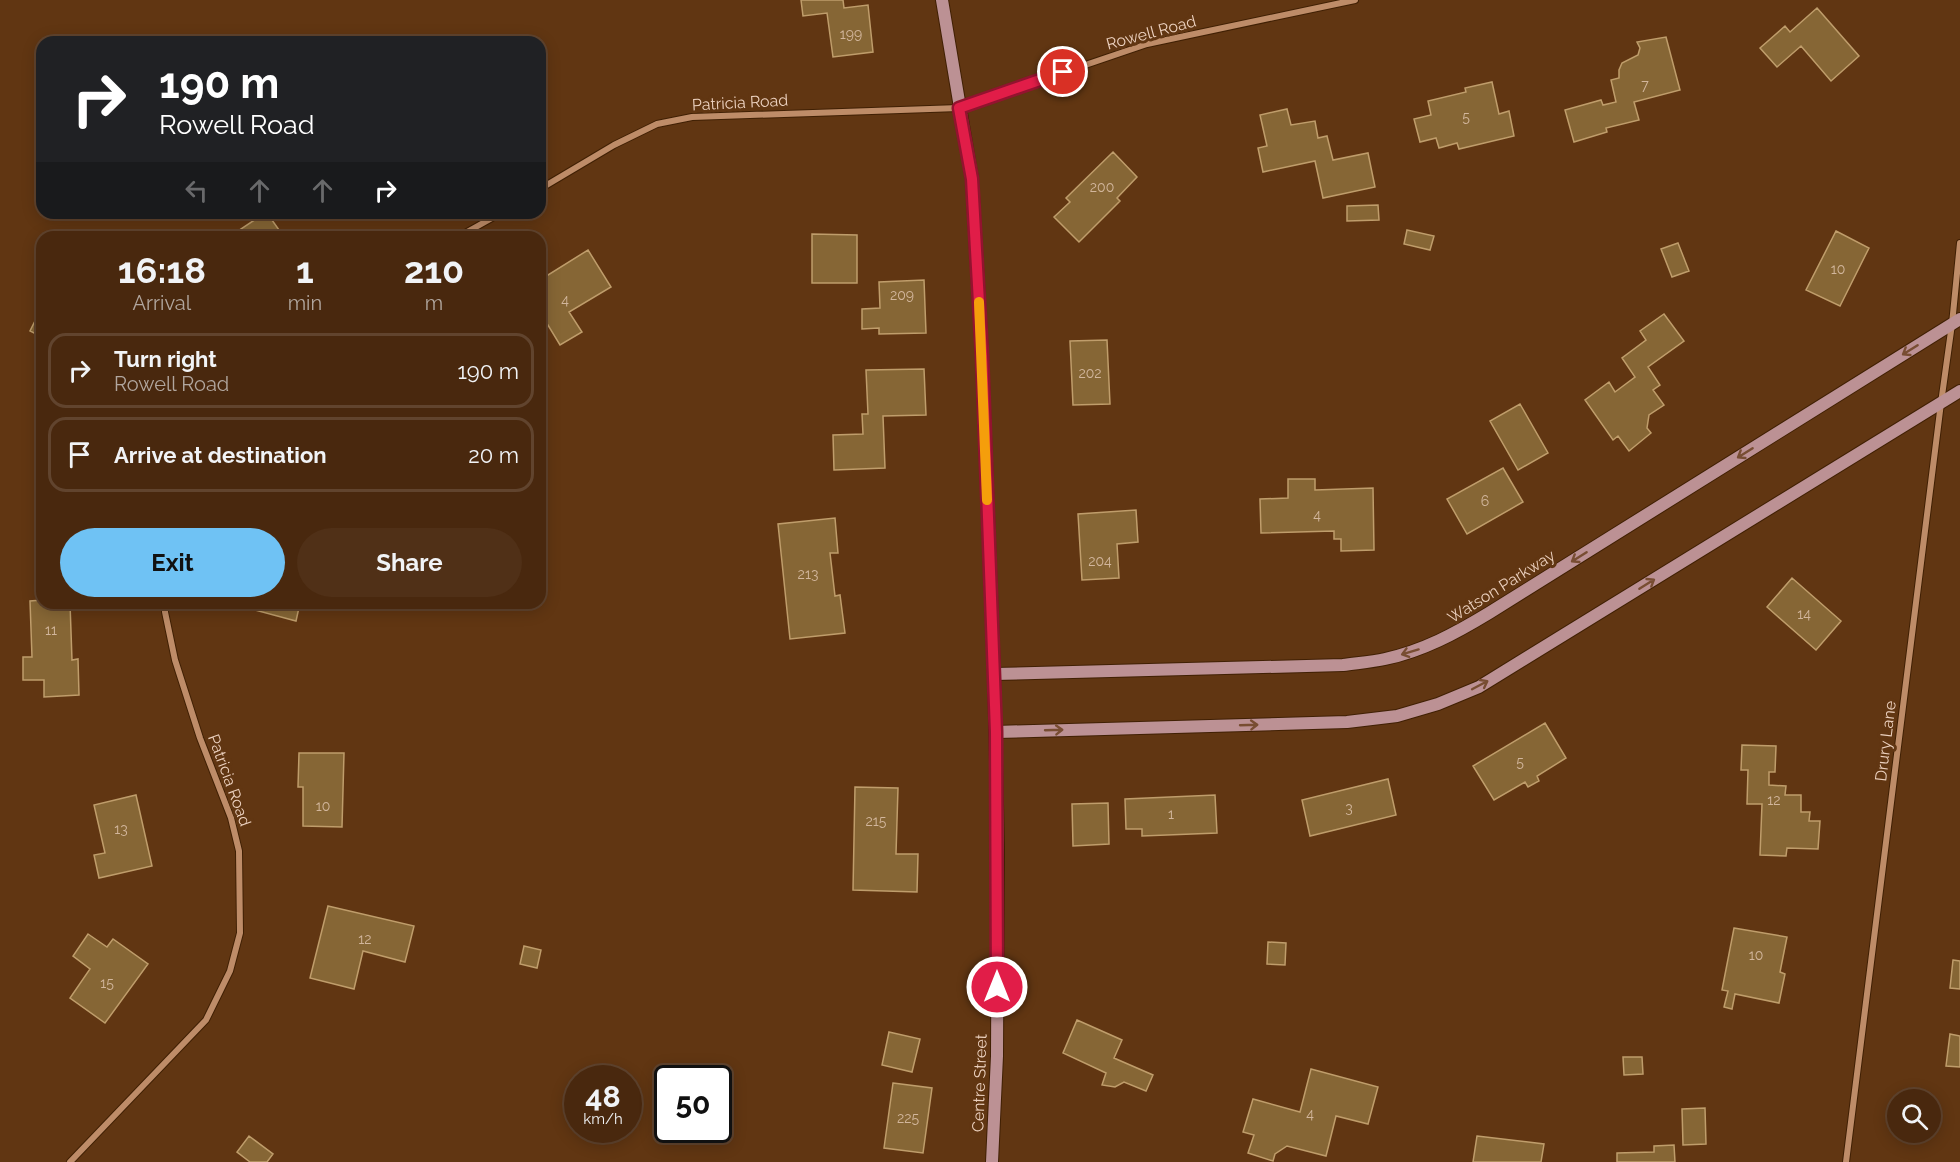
<!DOCTYPE html>
<style>
:root{--surface:#49280e;--page:#503017;--text:#f1f3f6;--muted:#b1a69e;--line:#61442e;--accent:#6fc2f4}
body{margin:0;font-family:Raleway,sans-serif;background:var(--page);color:var(--text);height:100vh;display:flex;flex-direction:column;font-size:22px;white-space:nowrap}
*{box-sizing:border-box;margin:0}
p{font-size:20px;color:var(--muted)}
.icon{flex:none;width:33px;height:33px;fill:none;stroke:currentColor;stroke-width:2;stroke-linecap:round;stroke-linejoin:round}
.map{position:relative;flex:1;overflow:hidden}
.sheet{position:absolute;left:36px;top:231px;width:510px;height:378px;display:flex;flex-direction:column;background:var(--surface);border-radius:18px;box-shadow:0 3px 15px #0003,0 0 0 2px var(--line)}
.sheet>*{flex:none}
.top-card{position:absolute;left:36px;top:36px;width:510px;height:183px;border-radius:18px;box-shadow:0 3px 15px #0003,0 0 0 2px var(--line);background:#202124;color:#fff;overflow:hidden}
.buttons{position:absolute;left:1887px;top:1089px;display:grid;gap:12px}
.buttons a{display:grid;place-items:center;width:54px;height:54px;border-radius:50%;background:var(--surface);box-shadow:0 3px 15px #0003,0 0 0 2px var(--line);font-size:30px}
.speed{position:absolute;left:564px;top:1065px;display:flex;gap:12px;font-size:30px;font-weight:700;text-align:center}
.speed>*{display:grid;place-content:center;width:78px;height:78px;border-radius:50%;background:var(--surface);box-shadow:0 3px 15px #0003,0 0 0 2px var(--line);line-height:1}
.speed small{font-size:15px;font-weight:400}
.speed .limit{border:3px solid #111;border-radius:9px;background:#fff;color:#111}
.pin{position:absolute;display:grid;place-items:center;width:51px;height:51px;color:#fff;margin:-26px;border:3px solid #fff;border-radius:50%;box-shadow:0 2px 6px #0007}
.me{position:absolute;width:66px;margin:-33px;rotate:0deg;stroke-linejoin:round;filter:drop-shadow(0 0 4px #0008)}
.turn{display:flex;align-items:center;gap:21px;height:126px;padding:0 24px;font-size:27px}
.turn .icon{width:78px;height:78px;stroke-width:2.5}
.turn b{display:block;font-size:42px;line-height:51px}
.lanes{display:flex;align-items:center;height:57px;padding:0 24px;background:#0003;justify-content:center;gap:30px;direction:ltr}
.lanes .off{opacity:.35}
.eta{display:flex;justify-content:space-evenly;align-items:center;height:102px;text-align:center}
.eta b{font-size:36px;font-weight:700;line-height:42px}
.action{display:flex;gap:12px;margin-top:auto;padding:12px 24px}
.action a{flex:1;height:69px;border-radius:36px;background:var(--accent);color:#111;font-size:24px;font-weight:700;line-height:69px;text-align:center}
.action a+a{background:var(--page);color:var(--text)}
ul{padding:0;list-style:none}
li{display:flex;align-items:center;gap:18px;height:75px;margin:0 12px 9px;padding:0 12px;border:3px solid var(--line);border-radius:18px}
li div{flex:1}
li b{display:block;font-size:22px}
li em{font-style:normal}
.map>svg:first-child{display:block}
.building{fill:#866635;stroke:#bf9d6b;stroke-width:1.5}
.lines{fill:none;stroke-linecap:round;stroke-linejoin:round}
.street-casing{stroke:#402004;stroke-width:8}
.secondary-casing{stroke:#402004;stroke-width:14}
.street{stroke:#be8c68;stroke-width:6}
.secondary{stroke:#bc9194;stroke-width:12}
.oneway{stroke:#784d32}
.route-casing{stroke:#92132f;stroke-width:15}
.route{stroke:#e11d48;stroke-width:10}
.slow{stroke:#f59e0b;stroke-width:10}
.labels{text-anchor:middle;stroke-width:6;stroke-linejoin:round;paint-order:stroke}
.number-label{font-size:14px;fill:#d2b69c}
.street-label{font-size:16px;fill:#ecd1bf;stroke:#613612}
</style>
<div class="map">
<svg width="1960" height="1162" viewBox="0 0 1960 1162">
<rect width="100%" height="100%" fill="#613612"/>
<path class="building" d="M801 0H843L844 8 868 5 873 52 833 57 827 13 803 16Z
M1817 8 1859 56 1831 81 1801 46 1777 67 1760 48 1785 26 1790 32Z
M1666 37 1680 90 1634 102 1639 120 1606 128 1607 132 1574 142 1565 110 1601 100 1603 105 1616 102 1611 80 1619 78V70L1622 63 1638 55 1640 48 1637 42Z
M1492 82 1499 114 1509 111 1514 136 1459 149 1457 143 1439 148 1436 138 1420 142 1414 119 1431 115 1428 101 1466 92 1465 88Z
M1287 109 1291 125 1315 121 1318 138 1327 136 1333 160 1368 153 1375 187 1323 198 1315 161 1263 172 1258 148 1267 146 1260 115Z
M1113 152 1137 177 1117 198 1120 201 1079 242 1054 217 1070 202 1066 198Z
M1378 205 1379 220 1347 221V206Z
M265 213H267L284 237H229Z
M1407 230 1434 236 1430 250 1404 244Z
M1836 231 1869 248 1840 306 1806 290Z
M812 234 857 235V283H812Z
M1678 243 1689 271 1672 277 1661 249Z
M588 250 611 287 569 312 582 332 560 345 540 312V280Z
M924 280 926 333 879 334V328L862 329V309L880 308 879 282Z
M41 309 42 310V337L30 331Z
M1664 314 1684 341 1648 367 1660 385 1653 390 1664 405 1649 415 1647 428 1651 433 1629 451 1618 436 1613 440 1585 400 1609 382 1615 392 1635 377 1622 358 1646 340 1640 331Z
M1107 340 1110 404 1073 405 1070 341Z
M924 369 926 415 883 416 885 468 834 470 833 435 863 434 862 414H868L866 370Z
M1520 404 1548 453 1518 470 1490 421Z
M1503 468 1523 502 1467 534 1447 499Z
M1288 479H1315V490L1373 488 1374 550 1341 551V539H1334V531L1261 533 1260 499 1288 498Z
M1136 510 1138 542 1117 544 1119 578 1082 580 1078 514Z
M835 518 838 553H830L835 596 840 595 845 633 790 639 778 524Z
M1792 578 1841 621 1816 650 1767 607Z
M42 600V603H70L72 660 78 659 79 695 44 697V680H23V657H32L30 601Z
M240 603H300L296 621 240 606Z
M1545 723 1566 758 1537 776 1539 781 1528 787 1525 782 1494 800 1473 766Z
M1742 745 1776 746 1775 772H1769V785L1786 786 1785 795H1801V812H1810L1809 821H1820L1818 849 1787 848 1786 856 1760 855 1762 804H1747L1748 770H1741Z
M299 753H344L342 827 303 826V787H298Z
M1388 779 1396 815 1310 836 1302 800Z
M855 787 898 788 896 854H918L917 892 853 890Z
M136 795 152 866 99 878 94 855 105 853 94 805Z
M1215 795 1217 833 1142 836V829H1126L1125 799Z
M1108 803 1109 844 1073 846 1072 804Z
M328 906 414 926 405 962 363 951 354 989 310 978Z
M1734 928 1787 937 1780 972 1785 974 1779 1003 1735 994 1732 1009 1724 1007 1728 991 1722 990Z
M88 934 107 947 113 939 148 964 105 1023 70 998 90 969 73 956Z
M1268 942 1286 943 1285 965 1267 964Z
M524 946 541 950 537 968 520 964Z
M1953 960 1960 961V989L1950 988Z
M1077 1020 1122 1040 1114 1058 1153 1075 1146 1091 1124 1082 1115 1087 1102 1085 1106 1073 1063 1053Z
M889 1032 920 1039 912 1072 882 1065Z
M1950 1034 1960 1036V1067L1946 1066Z
M1623 1057H1642L1643 1074 1624 1075Z
M1311 1069 1378 1087 1368 1124 1336 1116 1326 1156 1287 1146 1275 1154 1273 1161 1248 1153 1254 1135 1243 1132 1253 1099 1300 1112Z
M893 1083 932 1088 923 1153 884 1148Z
M1705 1108 1706 1144 1683 1145 1682 1109Z
M249 1136 273 1154 267 1162H250L237 1152Z
M1477 1136 1544 1144 1541 1162H1473Z
M1674 1145 1675 1162H1617V1153L1654 1152V1146Z"/>
<g class="lines">
<g class="street-casing">
<path id="street" d="M540 189 614 145 657 124 692 117 959 108 1147 44 1355 0
M458 237 501 213
M70 1162 206 1020 230 971 240 933 239 851 231 818 200 738 175 660 165 612V603
M1846 1162 1941 403 1952 324 1960 243"/>
</g>
<g class="secondary-casing">
<path id="secondary" d="M942 0 972 179 982 355 994 674 998 848 997 1056 992 1162
M994 674 1343 665C1357 663 1372 662 1385 659 1423 651 1456 633 1489 613L1960 319
M996 732 1347 722 1397 716 1438 704 1479 687 1960 391"/>
</g>
<use href="#street" class="street"/>
<use href="#secondary" class="secondary"/>
</g>
<defs><path id="oneway-shaft" d="M-6 0H5M1.5-3L5.5 0L1.5 3" fill="none" stroke-width="1.6" stroke-linecap="round" stroke-linejoin="round" transform="scale(1.5)"/></defs>
<g class="oneway">
<use href="#oneway-shaft" transform="translate(1910 350) rotate(148)"/>
<use href="#oneway-shaft" transform="translate(1745 453) rotate(148)"/>
<use href="#oneway-shaft" transform="translate(1579 557) rotate(148)"/>
<use href="#oneway-shaft" transform="translate(1647 584) rotate(-32)"/>
<use href="#oneway-shaft" transform="translate(1410 652) rotate(163)"/>
<use href="#oneway-shaft" transform="translate(1480 685) rotate(-28)"/>
<use href="#oneway-shaft" transform="translate(1249 725) rotate(-2)"/>
<use href="#oneway-shaft" transform="translate(1054 730) rotate(-2)"/>
</g>
<g class="lines">
<g class="route-casing">
<path id="route" d="M997 987 996 732 982 356 972 179 959 108 1063 72"/>
</g>
<use href="#route" class="route"/>
<path class="slow" d="M979 302 987 500"/>
</g>
<g class="labels">
<g class="number-label">
<text x="851" y="39">199</text>
<text x="1645" y="90">7</text>
<text x="1466" y="122">5</text>
<text x="1102" y="192">200</text>
<text x="1838" y="274">10</text>
<text x="902" y="300">209</text>
<text x="565" y="305">4</text>
<text x="1090" y="378">202</text>
<text x="1485" y="506">6</text>
<text x="1317" y="520">4</text>
<text x="1100" y="566">204</text>
<text x="808" y="579">213</text>
<text x="1804" y="619">14</text>
<text x="51" y="635">11</text>
<text x="1520" y="767">5</text>
<text x="1774" y="805">12</text>
<text x="323" y="811">10</text>
<text x="1349" y="813">3</text>
<text x="1171" y="819">1</text>
<text x="876" y="826">215</text>
<text x="121" y="834">13</text>
<text x="365" y="944">12</text>
<text x="1756" y="960">10</text>
<text x="107" y="988">15</text>
<text x="1310" y="1119">4</text>
<text x="908" y="1123">225</text>
</g>
<g class="street-label">
<text transform="translate(1151 32) rotate(-15)" y="6">Rowell Road</text>
<text transform="translate(740 102) rotate(-3)" y="6">Patricia Road</text>
<text transform="translate(1501 586) rotate(-32)" y="6">Watson Parkway</text>
<text transform="translate(1885 741) rotate(-83)" y="6">Drury Lane</text>
<text transform="translate(230 780) rotate(70)" y="6">Patricia Road</text>
<text transform="translate(979 1083) rotate(-88)" y="6">Centre Street</text>
</g>
</g>
</svg>
<div class="buttons">
<a><svg class="icon" aria-label="search" viewBox="0 0 24 24"><circle cx="10" cy="10" r="6"/><path d="M15 15l6 6"/></svg></a>
</div>
<div class="speed"><div>48<small>km/h</small></div><div class="limit">50</div></div>
<div class="pin" style="left:1063px;top:72px;background:#d93025"><svg class="icon" aria-label="arrive" viewBox="0 0 24 24"><path d="M6 21V4h12l-3 4 3 4H6"/></svg></div>
<svg class="me" style="left:997px;top:987px" viewBox="-20 -20 40 40"><circle r="17" fill="#e11d48" stroke="#fff" stroke-width="3"/><path d="M0-11L8 9 0 5-8 9z" fill="#fff"/></svg>
<div class="top-card">
<div class="turn"><svg class="icon" aria-label="right" viewBox="0 0 24 24"><path d="M7 20v-9h11M14 6l5 5-5 5"/></svg><div><b>190 m</b>Rowell Road</div></div>
<div class="lanes"><svg class="icon off" aria-label="left" viewBox="0 0 24 24"><path d="M17 20v-9H6M10 6l-5 5 5 5"/></svg><svg class="icon off" aria-label="ahead" viewBox="0 0 24 24"><path d="M12 20V5M6 11l6-6 6 6"/></svg><svg class="icon off" aria-label="ahead" viewBox="0 0 24 24"><path d="M12 20V5M6 11l6-6 6 6"/></svg><svg class="icon" aria-label="right" viewBox="0 0 24 24"><path d="M7 20v-9h11M14 6l5 5-5 5"/></svg></div>
</div>
<section class="sheet">
<div class="eta">
<div><b>16:18</b><p>Arrival</p></div>
<div><b>1</b><p>min</p></div>
<div><b>210</b><p>m</p></div>
</div>
<ul>
<li><svg class="icon" aria-label="right" viewBox="0 0 24 24"><path d="M7 20v-9h11M14 6l5 5-5 5"/></svg><div><b>Turn right</b><p>Rowell Road</p></div><em>190 m</em></li>
<li><svg class="icon" aria-label="arrive" viewBox="0 0 24 24"><path d="M6 21V4h12l-3 4 3 4H6"/></svg><div><b>Arrive at destination</b></div><em>20 m</em></li>
</ul>
<div class="action"><a>Exit</a><a>Share</a></div>
</section>
</div>
